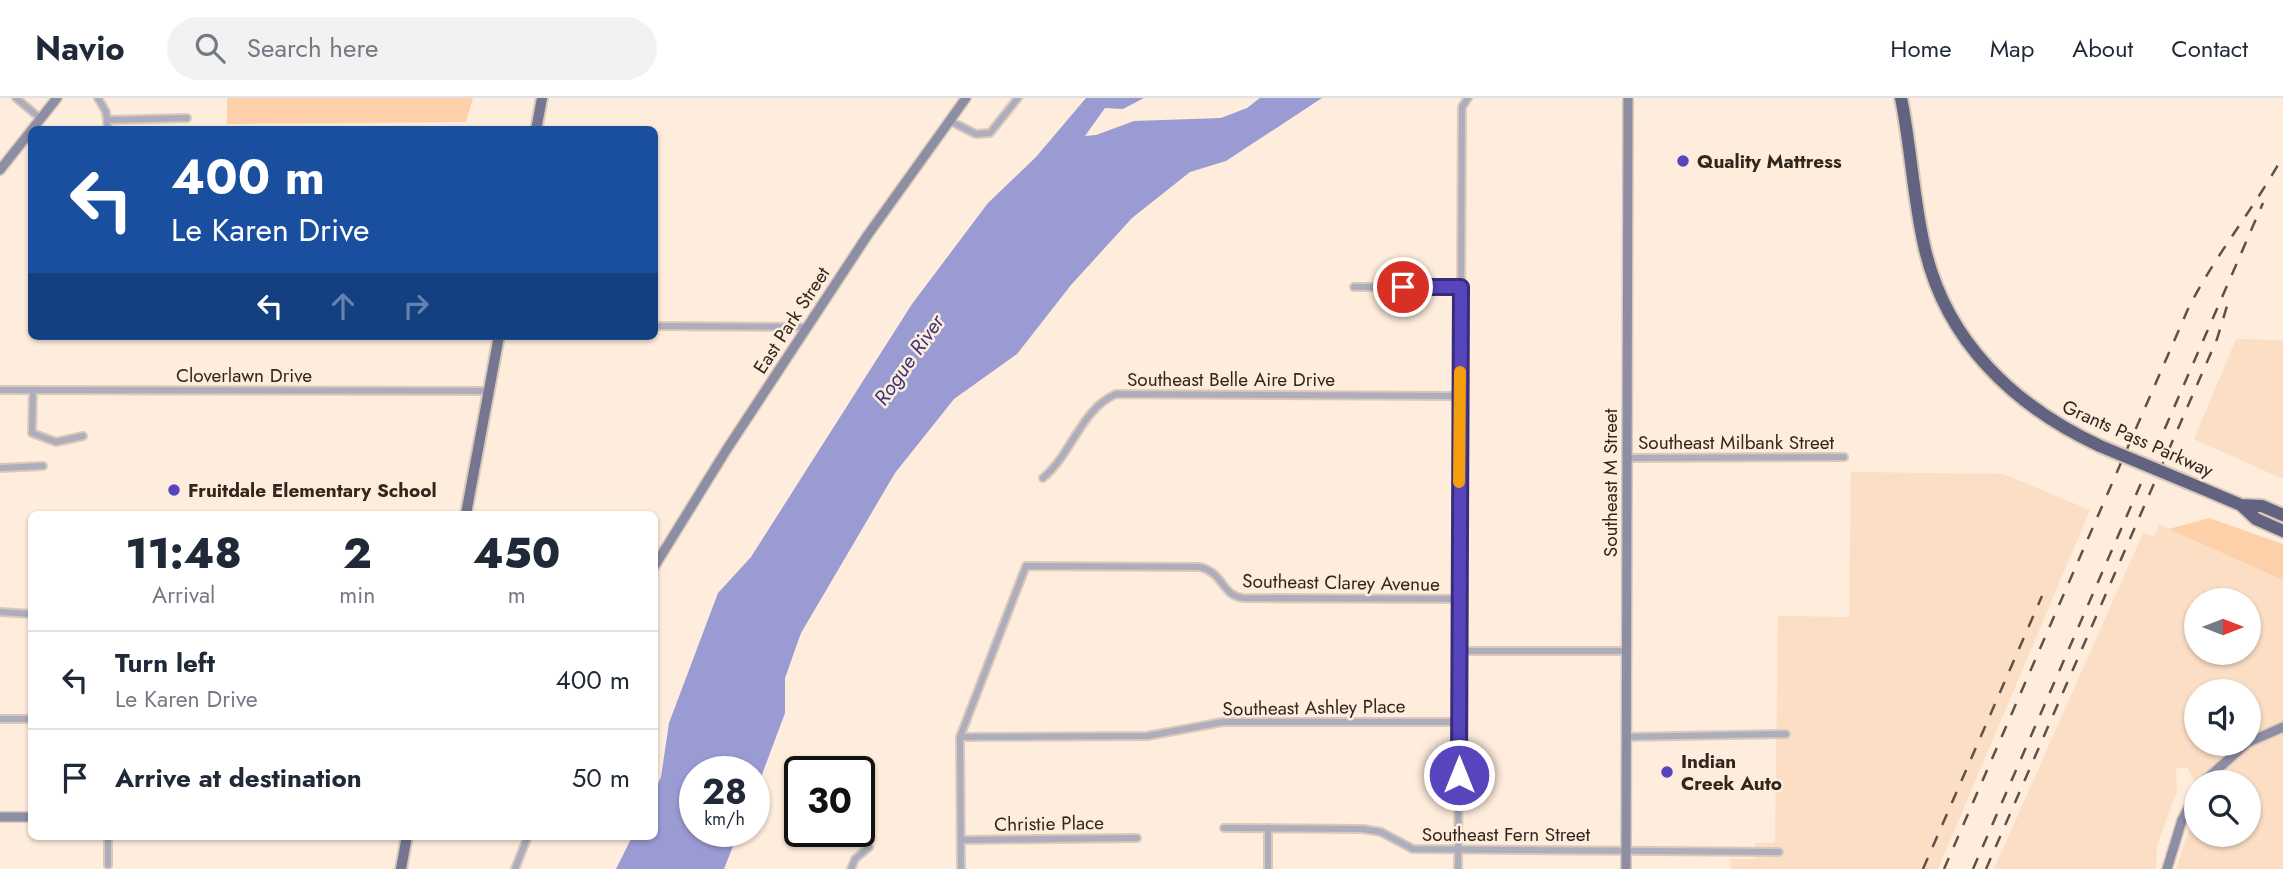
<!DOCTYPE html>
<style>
:root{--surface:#fff;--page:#f2f2f3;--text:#1f2937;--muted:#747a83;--line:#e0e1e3}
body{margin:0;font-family:Jost,sans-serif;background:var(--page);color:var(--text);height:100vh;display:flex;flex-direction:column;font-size:26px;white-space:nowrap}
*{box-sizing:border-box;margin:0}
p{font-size:23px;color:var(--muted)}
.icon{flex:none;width:38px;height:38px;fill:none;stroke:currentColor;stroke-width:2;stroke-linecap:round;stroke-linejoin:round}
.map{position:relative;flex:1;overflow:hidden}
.details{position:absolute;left:28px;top:413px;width:630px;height:329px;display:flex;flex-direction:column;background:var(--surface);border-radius:10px;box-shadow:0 2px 5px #0004}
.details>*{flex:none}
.hud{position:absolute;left:28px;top:28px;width:630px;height:214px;border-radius:10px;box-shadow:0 2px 5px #0004;background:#1a4fa0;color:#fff;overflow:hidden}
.needle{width:46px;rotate:90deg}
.fabs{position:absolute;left:2184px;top:490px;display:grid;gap:14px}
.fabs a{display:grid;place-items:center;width:77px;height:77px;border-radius:50%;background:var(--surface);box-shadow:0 2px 5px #0004;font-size:35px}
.speed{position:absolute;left:679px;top:658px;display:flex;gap:14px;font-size:35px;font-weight:700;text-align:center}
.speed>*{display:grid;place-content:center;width:91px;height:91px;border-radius:50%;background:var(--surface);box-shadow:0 2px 5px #0004;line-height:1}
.speed small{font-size:18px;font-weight:400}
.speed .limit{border:4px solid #111;border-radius:10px;background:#fff;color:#111}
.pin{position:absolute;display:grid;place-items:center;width:60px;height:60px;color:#fff;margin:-30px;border:4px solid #fff;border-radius:50%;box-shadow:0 2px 7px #0007}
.me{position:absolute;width:77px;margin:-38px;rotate:0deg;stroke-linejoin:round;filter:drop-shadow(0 0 5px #0008)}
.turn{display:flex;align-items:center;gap:24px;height:147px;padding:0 28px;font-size:32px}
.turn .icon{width:91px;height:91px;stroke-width:2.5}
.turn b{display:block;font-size:49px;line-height:60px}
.lanes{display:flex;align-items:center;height:66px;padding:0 28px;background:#0003;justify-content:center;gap:35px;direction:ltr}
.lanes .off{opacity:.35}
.eta{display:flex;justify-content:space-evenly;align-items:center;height:119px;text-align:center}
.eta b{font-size:42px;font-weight:800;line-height:49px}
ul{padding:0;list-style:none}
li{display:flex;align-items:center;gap:21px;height:98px;padding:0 28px;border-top:2px solid var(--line)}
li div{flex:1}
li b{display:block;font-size:26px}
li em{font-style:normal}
header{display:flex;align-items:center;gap:42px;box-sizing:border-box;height:98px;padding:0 35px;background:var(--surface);border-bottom:2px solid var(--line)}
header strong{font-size:33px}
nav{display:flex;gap:38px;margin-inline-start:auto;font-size:24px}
.search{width:490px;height:63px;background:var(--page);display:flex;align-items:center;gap:18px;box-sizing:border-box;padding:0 24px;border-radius:38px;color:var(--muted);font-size:26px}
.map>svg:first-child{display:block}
.built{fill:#fbdec4;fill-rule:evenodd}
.green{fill:#fdd0a9}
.water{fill:#9b9bd4}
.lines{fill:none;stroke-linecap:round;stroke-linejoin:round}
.street-casing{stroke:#d9c9ba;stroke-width:10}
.secondary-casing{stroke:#d9c9ba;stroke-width:12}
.primary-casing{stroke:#d9c9ba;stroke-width:14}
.highway-casing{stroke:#d9c9ba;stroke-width:16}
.street{stroke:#adadbd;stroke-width:6}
.secondary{stroke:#8d8da4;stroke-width:9}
.primary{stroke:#767691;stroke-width:10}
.highway{stroke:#626381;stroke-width:12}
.rail{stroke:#5e5146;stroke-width:2.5;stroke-dasharray:12 12;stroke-linecap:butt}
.highway-bridge-casing{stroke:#d9c9ba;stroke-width:16;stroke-linecap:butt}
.highway-bridge{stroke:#626381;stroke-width:12}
.route-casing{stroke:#392d7b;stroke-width:18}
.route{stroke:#5745bd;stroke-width:12}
.slow{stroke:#f59e0b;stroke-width:12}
.poi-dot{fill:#5745bd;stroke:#feecdc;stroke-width:2.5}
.labels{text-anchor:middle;stroke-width:5;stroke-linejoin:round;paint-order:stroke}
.poi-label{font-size:19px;font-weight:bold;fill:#32271d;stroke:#feecdc;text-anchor:start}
.street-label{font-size:19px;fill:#32271d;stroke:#feecdc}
.water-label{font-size:21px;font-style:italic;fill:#3e377d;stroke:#feecdc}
</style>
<header>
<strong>Navio</strong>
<div class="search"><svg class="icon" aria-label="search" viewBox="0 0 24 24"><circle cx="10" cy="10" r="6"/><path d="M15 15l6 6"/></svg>Search here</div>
<nav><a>Home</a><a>Map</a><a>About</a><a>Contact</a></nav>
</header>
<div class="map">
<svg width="2283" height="771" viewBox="0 0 2283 771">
<rect width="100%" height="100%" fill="#feecdc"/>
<path class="built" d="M2236 241 2283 242V381L2194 341Z
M1851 374 2003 376 2090 412 1938 771H1731V761H1755V745H1775L1778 518 1849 519Z
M2159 426 2283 482V771H2176L2196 711V737H2249V684L2196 686 2187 669 2176 671 2177 693 2157 747 2156 771H1994L2143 435 2154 438ZM2196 502H2249V555H2196ZM2196 593H2249V646H2196Z"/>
<path class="green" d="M227 0H473L466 24 227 26Z
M2209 420 2283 446V482L2169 431Z"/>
<path class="water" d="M1086 0H1144L1123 11 1105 10 1085 38 1096 37 1134 23 1221 20 1247 10 1260 0H1322L1226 63 1190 74 1132 120 1071 187 1017 256 954 301 895 375 801 535 785 580V615L754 698V674H695V733H739L724 771H616L632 739 654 738 655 692 661 679 669 625 718 495 751 459 912 206 988 105 1036 59Z"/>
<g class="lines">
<g class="street-casing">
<path id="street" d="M16 0 41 21
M98 0 106 14 108 32
M108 22 187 20
M950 23 976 36 990 35 1018 0
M1354 189H1461
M654 228 807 229
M0 292 488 293
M33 292 32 335 56 344 83 338
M1628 360 1844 359
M0 370 43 368
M1043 380C1072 356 1081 311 1116 296L1459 298
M0 514 32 516
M1459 553H1627
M0 621H32
M960 639 1147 638 1223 624H1459
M1627 639 1786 636
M1224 730 1363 731 1381 734 1413 751 1779 754
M1268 730V771
M108 738V767
M961 742 1137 740
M515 771 528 738
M851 771 855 761 869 749
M961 771 960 639 1026 468 1200 469C1224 475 1222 498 1243 500L1459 501
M1458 771 1462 9 1468 0"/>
</g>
<g class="secondary-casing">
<path id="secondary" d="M0 72 57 0
M654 469 727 351 867 138 966 0
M2249 644 2283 629
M2203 684 2246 646
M0 719H32
M1626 771 1628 0
M2167 771 2182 722 2196 696"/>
</g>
<g class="primary-casing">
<path id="primary" d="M536 32 542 0
M466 416 499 238
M401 771 407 738"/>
</g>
<g class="highway-casing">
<path id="highway" d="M1901 0C1911 49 1913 99 1924 147 1945 243 2014 308 2100 348
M2201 390 2241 407 2262 408 2283 417
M2241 407 2256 421 2283 433"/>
</g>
<use href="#street" class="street"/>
<use href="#secondary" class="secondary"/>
<use href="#primary" class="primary"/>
<use href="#highway" class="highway"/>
<path class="rail" d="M1923 771 2042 498
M1944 771 2188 211C2215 157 2254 111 2283 58
M1973 771 2263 105
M1986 771 2217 241 2227 208"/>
<g class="highway-bridge-casing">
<path id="highway-bridge" d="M2100 348 2201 390"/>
</g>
<use href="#highway-bridge" class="highway-bridge"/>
</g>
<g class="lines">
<g class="route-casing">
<path id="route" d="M1403 189H1461L1459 677"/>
</g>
<use href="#route" class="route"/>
<path class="slow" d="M1459 384 1460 274"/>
</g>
<g class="poi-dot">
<circle cx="1683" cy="63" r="7"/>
<circle cx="174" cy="392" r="7"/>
<circle cx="1667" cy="674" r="7"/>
</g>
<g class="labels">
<g class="poi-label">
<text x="1697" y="70">Quality Mattress</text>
<text x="188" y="399">Fruitdale Elementary School</text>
<text x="1681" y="670">Indian<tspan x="1681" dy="22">Creek Auto</tspan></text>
</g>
<g class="street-label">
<text transform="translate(791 222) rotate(-57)" y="7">East Park Street</text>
<text x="244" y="284">Cloverlawn Drive</text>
<text x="1231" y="288">Southeast Belle Aire Drive</text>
<text transform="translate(2138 340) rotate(24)" y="7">Grants Pass Parkway</text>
<text x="1736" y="351">Southeast Milbank Street</text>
<text transform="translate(1610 385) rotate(-90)" y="7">Southeast M Street</text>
<text transform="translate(1341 484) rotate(1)" y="7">Southeast Clarey Avenue</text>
<text transform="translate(1314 609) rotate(-1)" y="7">Southeast Ashley Place</text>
<text transform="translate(1049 725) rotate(-1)" y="7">Christie Place</text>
<text x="1506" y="743">Southeast Fern Street</text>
</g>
<g class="water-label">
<text transform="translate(909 262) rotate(-55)" y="7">Rogue River</text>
</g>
</g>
</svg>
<div class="fabs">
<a><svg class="needle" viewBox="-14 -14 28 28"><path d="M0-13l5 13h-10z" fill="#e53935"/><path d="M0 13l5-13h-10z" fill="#747a83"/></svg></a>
<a><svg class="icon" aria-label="sound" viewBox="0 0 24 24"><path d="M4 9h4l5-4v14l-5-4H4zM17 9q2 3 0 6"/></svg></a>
<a><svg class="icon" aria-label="search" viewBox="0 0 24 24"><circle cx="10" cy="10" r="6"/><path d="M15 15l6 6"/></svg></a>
</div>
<div class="speed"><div>28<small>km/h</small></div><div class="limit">30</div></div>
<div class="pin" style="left:1403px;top:189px;background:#d93025"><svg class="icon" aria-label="arrive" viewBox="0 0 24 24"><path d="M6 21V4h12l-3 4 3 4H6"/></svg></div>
<svg class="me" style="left:1459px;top:677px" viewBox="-20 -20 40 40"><circle r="17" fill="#5745bd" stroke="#fff" stroke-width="3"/><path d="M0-11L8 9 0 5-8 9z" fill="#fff"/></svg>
<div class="hud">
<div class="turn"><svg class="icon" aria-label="left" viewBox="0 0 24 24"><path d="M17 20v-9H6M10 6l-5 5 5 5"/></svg><div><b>400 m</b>Le Karen Drive</div></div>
<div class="lanes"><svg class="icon" aria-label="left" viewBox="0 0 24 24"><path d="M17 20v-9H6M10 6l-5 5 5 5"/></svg><svg class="icon off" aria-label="ahead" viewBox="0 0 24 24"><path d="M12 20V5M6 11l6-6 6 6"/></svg><svg class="icon off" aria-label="right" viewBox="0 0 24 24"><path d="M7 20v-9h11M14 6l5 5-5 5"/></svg></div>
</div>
<section class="details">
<div class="eta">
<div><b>11:48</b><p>Arrival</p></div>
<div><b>2</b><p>min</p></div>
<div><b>450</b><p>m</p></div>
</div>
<ul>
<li><svg class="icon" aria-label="left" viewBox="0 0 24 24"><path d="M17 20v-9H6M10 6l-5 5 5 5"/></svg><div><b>Turn left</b><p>Le Karen Drive</p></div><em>400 m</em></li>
<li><svg class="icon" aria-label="arrive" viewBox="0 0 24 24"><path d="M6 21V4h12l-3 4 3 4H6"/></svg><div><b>Arrive at destination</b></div><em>50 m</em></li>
</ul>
</section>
</div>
